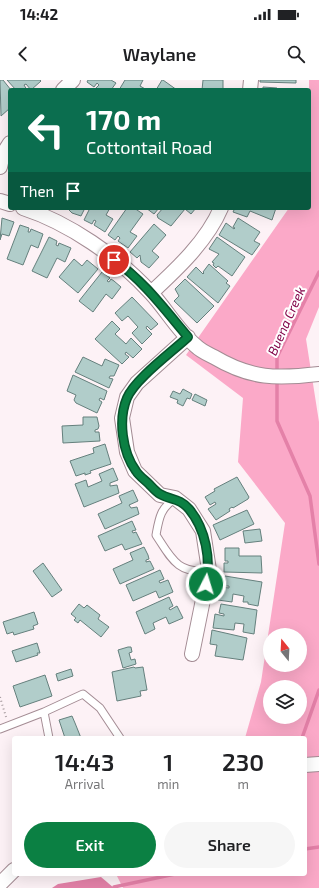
<!DOCTYPE html>
<style>
:root{--surface:#fff;--page:#f6f6f6;--text:#202124;--muted:#757577;--accent:#0b8043}
body{margin:0;font-family:"Exo 2",sans-serif;background:var(--page);color:var(--text);height:100vh;display:flex;flex-direction:column;font-size:15px;white-space:nowrap}
*{box-sizing:border-box;margin:0}
p{font-size:13px;color:var(--muted)}
.icon{flex:none;width:22px;height:22px;fill:none;stroke:currentColor;stroke-width:2;stroke-linecap:round;stroke-linejoin:round}
.map{position:relative;flex:1;overflow:hidden}
.side{position:absolute;left:12px;top:656px;width:295px;height:140px;display:flex;flex-direction:column;background:var(--surface);border-radius:4px;box-shadow:0 4px 16px #0002}
.side>*{flex:none}
.banner{position:absolute;left:8px;top:8px;width:303px;height:122px;border-radius:4px;box-shadow:0 4px 16px #0002;background:#0b6e4f;color:#fff;overflow:hidden}
.needle{width:26px;rotate:342deg}
.buttons{position:absolute;left:263px;top:548px;display:grid;gap:8px}
.buttons a{display:grid;place-items:center;width:44px;height:44px;border-radius:50%;background:var(--surface);box-shadow:0 4px 16px #0002;font-size:20px}
.pin{position:absolute;display:grid;place-items:center;width:34px;height:34px;color:#fff;margin:-17px;border:2px solid #fff;border-radius:50%;box-shadow:0 1px 4px #0007}
.me{position:absolute;width:44px;margin:-22px;rotate:5deg;stroke-linejoin:round;filter:drop-shadow(0 0 3px #0008)}
.turn{display:flex;align-items:center;gap:14px;height:84px;padding:0 12px;font-size:18px}
.turn .icon{width:52px;height:52px;stroke-width:2.5}
.turn b{display:block;font-size:28px;line-height:34px}
.then{display:flex;align-items:center;height:38px;padding:0 12px;background:#0003;gap:8px;font-size:15px}
.eta{display:flex;justify-content:space-evenly;align-items:center;height:68px;text-align:center}
.eta b{font-size:24px;font-weight:600;line-height:28px}
.button{display:flex;gap:8px;margin-top:auto;padding:8px 12px}
.button a{flex:1;height:46px;border-radius:24px;background:var(--accent);color:#fff;font-size:16px;font-weight:600;line-height:46px;text-align:center}
.button a+a{background:var(--page);color:var(--text)}
.status{display:flex;justify-content:space-between;align-items:center;height:28px;padding:0 20px;background:var(--surface);direction:ltr}
.status svg{height:11px;fill:currentColor}
header{display:flex;justify-content:space-between;align-items:center;height:52px;padding:0 12px;background:var(--surface);font-size:18px;font-weight:600}
.map>svg:first-child{display:block}
.forest{fill:#fba9c8;fill-rule:evenodd}
.water{fill:#e481a8}
.lines{fill:none;stroke-linecap:round;stroke-linejoin:round}
.stream{stroke:#e481a8;stroke-width:3.5}
.building{fill:#b1cdca;stroke:#65807d}
.lane-casing{stroke:#a48c94;stroke-width:9}
.street-casing{stroke:#a48c94;stroke-width:16}
.path{stroke:#a2979b;stroke-width:2;stroke-dasharray:1 3;stroke-linecap:butt}
.lane{stroke:#fff;stroke-width:7}
.street{stroke:#fff;stroke-width:14}
.route-casing{stroke:#07532c;stroke-width:10}
.route{stroke:#0b8043;stroke-width:7}
.labels{text-anchor:middle;stroke-width:4;stroke-linejoin:round;paint-order:stroke}
.water-label{font-size:13px;font-style:italic;fill:#83074b;stroke:#fff}
</style>
<div class="status"><b>14:42</b><svg viewBox="0 0 49 12"><path d="M0 12V9h3v3zM5 12V6h3v6zM10 12V3h3v9zM15 12V0h3v12zM26 1h20v11H26zM47 4h2v5h-2z"/></svg></div>
<header><svg class="icon" aria-label="back" viewBox="0 0 24 24"><path d="M15 5l-7 7 7 7"/></svg>Waylane<svg class="icon" aria-label="search" viewBox="0 0 24 24"><circle cx="10" cy="10" r="6"/><path d="M15 15l6 6"/></svg></header>
<div class="map">
<svg width="319" height="808" viewBox="0 0 319 808">
<rect width="100%" height="100%" fill="#fdf2f6"/>
<path class="forest" d="M309 0H319V227L306 259 319 342V808H123L116 794H305V658H245L261 602 285 443 238 382 243 318 186 275 289 128H309ZM270 555H300V585H270ZM270 607H300V637H270Z"/>
<path class="water" d="M101 797 114 808H52L58 804Z"/>
<g class="lines">
<path class="stream" d="M277 293V277L319 192
M277 299V341L310 416 319 484
M302 658 319 610
M305 769 319 767
M114 807 175 794"/>
</g>
<path class="building" d="M0 0H3L11 10 9 25 10 28 1 36Z
M7 0H40L41 1 31 10 26 4 24 5 27 10H16Z
M88 0H111L116 3 111 10H99L96 8 99 5 97 3 94 7 87 2Z
M125 0H143L140 6 147 10H119Z
M162 0H163L177 10H156Z
M203 0H223V10H202Z
M260 0H296V3L260 2Z
M263 7 277 8 276 10H263Z
M71 128H85L81 136 72 133 69 130Z
M90 128H110L106 135 113 139 105 152 94 145 96 141 94 140 92 144 84 140Z
M127 128H134L143 134 130 152 137 156 128 168 118 161 120 158 118 156 115 160 108 155Z
M146 128H159L154 134Z
M163 128H196L191 134 185 129 171 146 158 138 157 135Z
M235 128H276L272 140 250 131 247 137 233 132Z
M2 138 14 142 9 156 2 154 0 160Z
M238 138 260 152 254 161 260 164 252 175 219 155 226 143 234 149 235 148 233 147Z
M154 144 166 155 152 171 159 177 149 188 141 182 140 175 137 178 130 172Z
M20 145 29 148 28 152H30L31 149 43 154 38 168 31 165 23 185 7 179Z
M49 157 57 161 56 165 58 166 59 163 71 168 65 182 57 178 47 198 32 191Z
M217 157 245 177 232 196 218 186 216 188 213 185 214 183 212 182 219 174 209 169Z
M74 179 82 186 87 180 98 189 78 213 59 197Z
M209 184 228 201 226 203 230 206 218 223 187 197 196 187 203 194 204 193 203 192Z
M102 192 110 198 107 201 109 202 111 199 114 201 121 207 112 219 106 214 93 232 79 221Z
M185 199 214 226 197 243 174 221 179 216 175 209Z
M132 217 158 244 151 250 147 246 146 248 152 254 142 264 132 253 138 247 128 236 122 241 115 233Z
M112 241 120 249 115 254 126 264 131 258 142 269 133 278 126 272 125 274 129 277 122 284 95 259Z
M83 277 102 286 105 279 119 285 114 296H110L109 298 113 299 109 308 75 292Z
M73 295 107 311 104 320 100 318 99 320 102 322 97 333 76 323 74 320 76 315 67 311Z
M183 309 192 314 190 319 187 318 183 326 177 323 178 320 170 317 173 311 180 314Z
M195 314 207 320 205 326 192 320Z
M83 337H97L99 346 98 349 95 350V352H99L100 361 63 363 62 346 83 345Z
M105 364 111 384 90 391 91 393 85 395V393L76 396 70 381 94 373 93 368Z
M113 388 118 400 110 403V406L117 405 119 413 84 427 75 404 86 400 88 407 102 401 99 394Z
M237 397 249 417 248 419 233 428 232 427 229 429 230 431 216 440 208 429 216 424 215 422 210 425 205 417 215 411 214 409Z
M133 410 138 421 129 425 131 428 137 427 139 434 105 449 98 434 122 423 119 416Z
M247 430 254 444 220 460 213 445Z
M132 441 136 450 132 451 133 453 136 452 142 464 125 470 122 464 105 471 98 456Z
M260 449 262 461 245 463 243 451Z
M144 467 148 475 149 479 146 480V482L150 481 154 489 120 504 113 489 133 480 130 473Z
M225 468H239V476H261L262 493 224 492V483H228V481H225Z
M43 483 62 510 52 517 33 491Z
M160 490 164 499 159 501 160 503 168 500 173 512 159 518 156 511 133 521 126 505Z
M225 496 262 502 258 526 248 524V522H243L244 516 233 514 232 522 218 520 220 507 229 508V506H224Z
M169 517 173 526 169 528 170 530 177 526 183 538 169 544 166 537 153 543 155 549 145 554 136 532Z
M79 524 84 528 87 525 100 535 98 539 109 547 101 557 80 540 78 543 74 540 76 538 71 534Z
M221 524 257 530 254 554 243 552 244 544 235 543 234 550 213 548 215 534 224 536V534L219 533Z
M34 532 38 544 33 546 34 549 14 555 13 552 7 554 3 542Z
M212 550 247 558 243 580 215 576 217 565 210 564Z
M37 563 40 573H37L38 575 16 582 12 571Z
M128 567H131L132 572 129 573 131 580 135 579 136 584 123 588 118 570Z
M134 587 135 588 143 587 147 610 140 611 141 616 117 621 112 592Z
M71 589 73 596 58 601 56 594Z
M45 595 52 616 20 627 13 606Z
M72 636 75 643 81 658H65L59 640Z"/>
<g class="lines">
<g class="lane-casing">
<path id="lane" d="M175 419C160 428 159 439 156 455 171 478 178 495 209 490
M44 632 83 614 100 628 120 658
M0 649 44 632 49 658"/>
</g>
<g class="street-casing">
<path id="street" d="M63 10 73 0
M250 10 251 0
M0 87 3 74 10 63
M0 121 10 124
M23 128C69 143 117 176 151 213 166 229 178 251 196 266 201 271 208 274 214 277 251 299 277 299 319 294
M151 213C177 189 207 161 221 128
M188 257 137 303 127 317 122 338 127 372 135 391 160 415 175 418 189 429 203 451 209 490 192 574
M305 685 319 684
M0 804 14 790"/>
</g>
<path class="path" d="M0 617 6 637"/>
<use href="#lane" class="lane"/>
<use href="#street" class="street"/>
</g>
<g class="lines">
<g class="route-casing">
<path id="route" d="M114 180C144 201 165 230 188 257 172 272 135 299 127 318 118 339 122 372 136 391 139 396 145 400 149 404 152 407 156 412 160 414 170 420 180 418 189 429 206 449 211 480 206 504"/>
</g>
<use href="#route" class="route"/>
</g>
<g class="labels">
<g class="water-label">
<text transform="translate(286 241) rotate(-66)" y="5">Buena Creek</text>
</g>
</g>
</svg>
<div class="buttons">
<a><svg class="needle" viewBox="-14 -14 28 28"><path d="M0-13l5 13h-10z" fill="#e53935"/><path d="M0 13l5-13h-10z" fill="#757577"/></svg></a>
<a><svg class="icon" aria-label="layers" viewBox="0 0 24 24"><path d="M12 4l9 5-9 5-9-5zM3 14l9 5 9-5"/></svg></a>
</div>
<div class="pin" style="left:114px;top:180px;background:#d93025"><svg class="icon" aria-label="arrive" viewBox="0 0 24 24"><path d="M6 21V4h12l-3 4 3 4H6"/></svg></div>
<svg class="me" style="left:206px;top:504px" viewBox="-20 -20 40 40"><circle r="17" fill="#0b8043" stroke="#fff" stroke-width="3"/><path d="M0-11L8 9 0 5-8 9z" fill="#fff"/></svg>
<div class="banner">
<div class="turn"><svg class="icon" aria-label="left" viewBox="0 0 24 24"><path d="M17 20v-9H6M10 6l-5 5 5 5"/></svg><div><b>170 m</b>Cottontail Road</div></div>
<div class="then">Then<svg class="icon" aria-label="arrive" viewBox="0 0 24 24"><path d="M6 21V4h12l-3 4 3 4H6"/></svg></div>
</div>
<section class="side">
<div class="eta">
<div><b>14:43</b><p>Arrival</p></div>
<div><b>1</b><p>min</p></div>
<div><b>230</b><p>m</p></div>
</div>
<div class="button"><a>Exit</a><a>Share</a></div>
</section>
</div>
